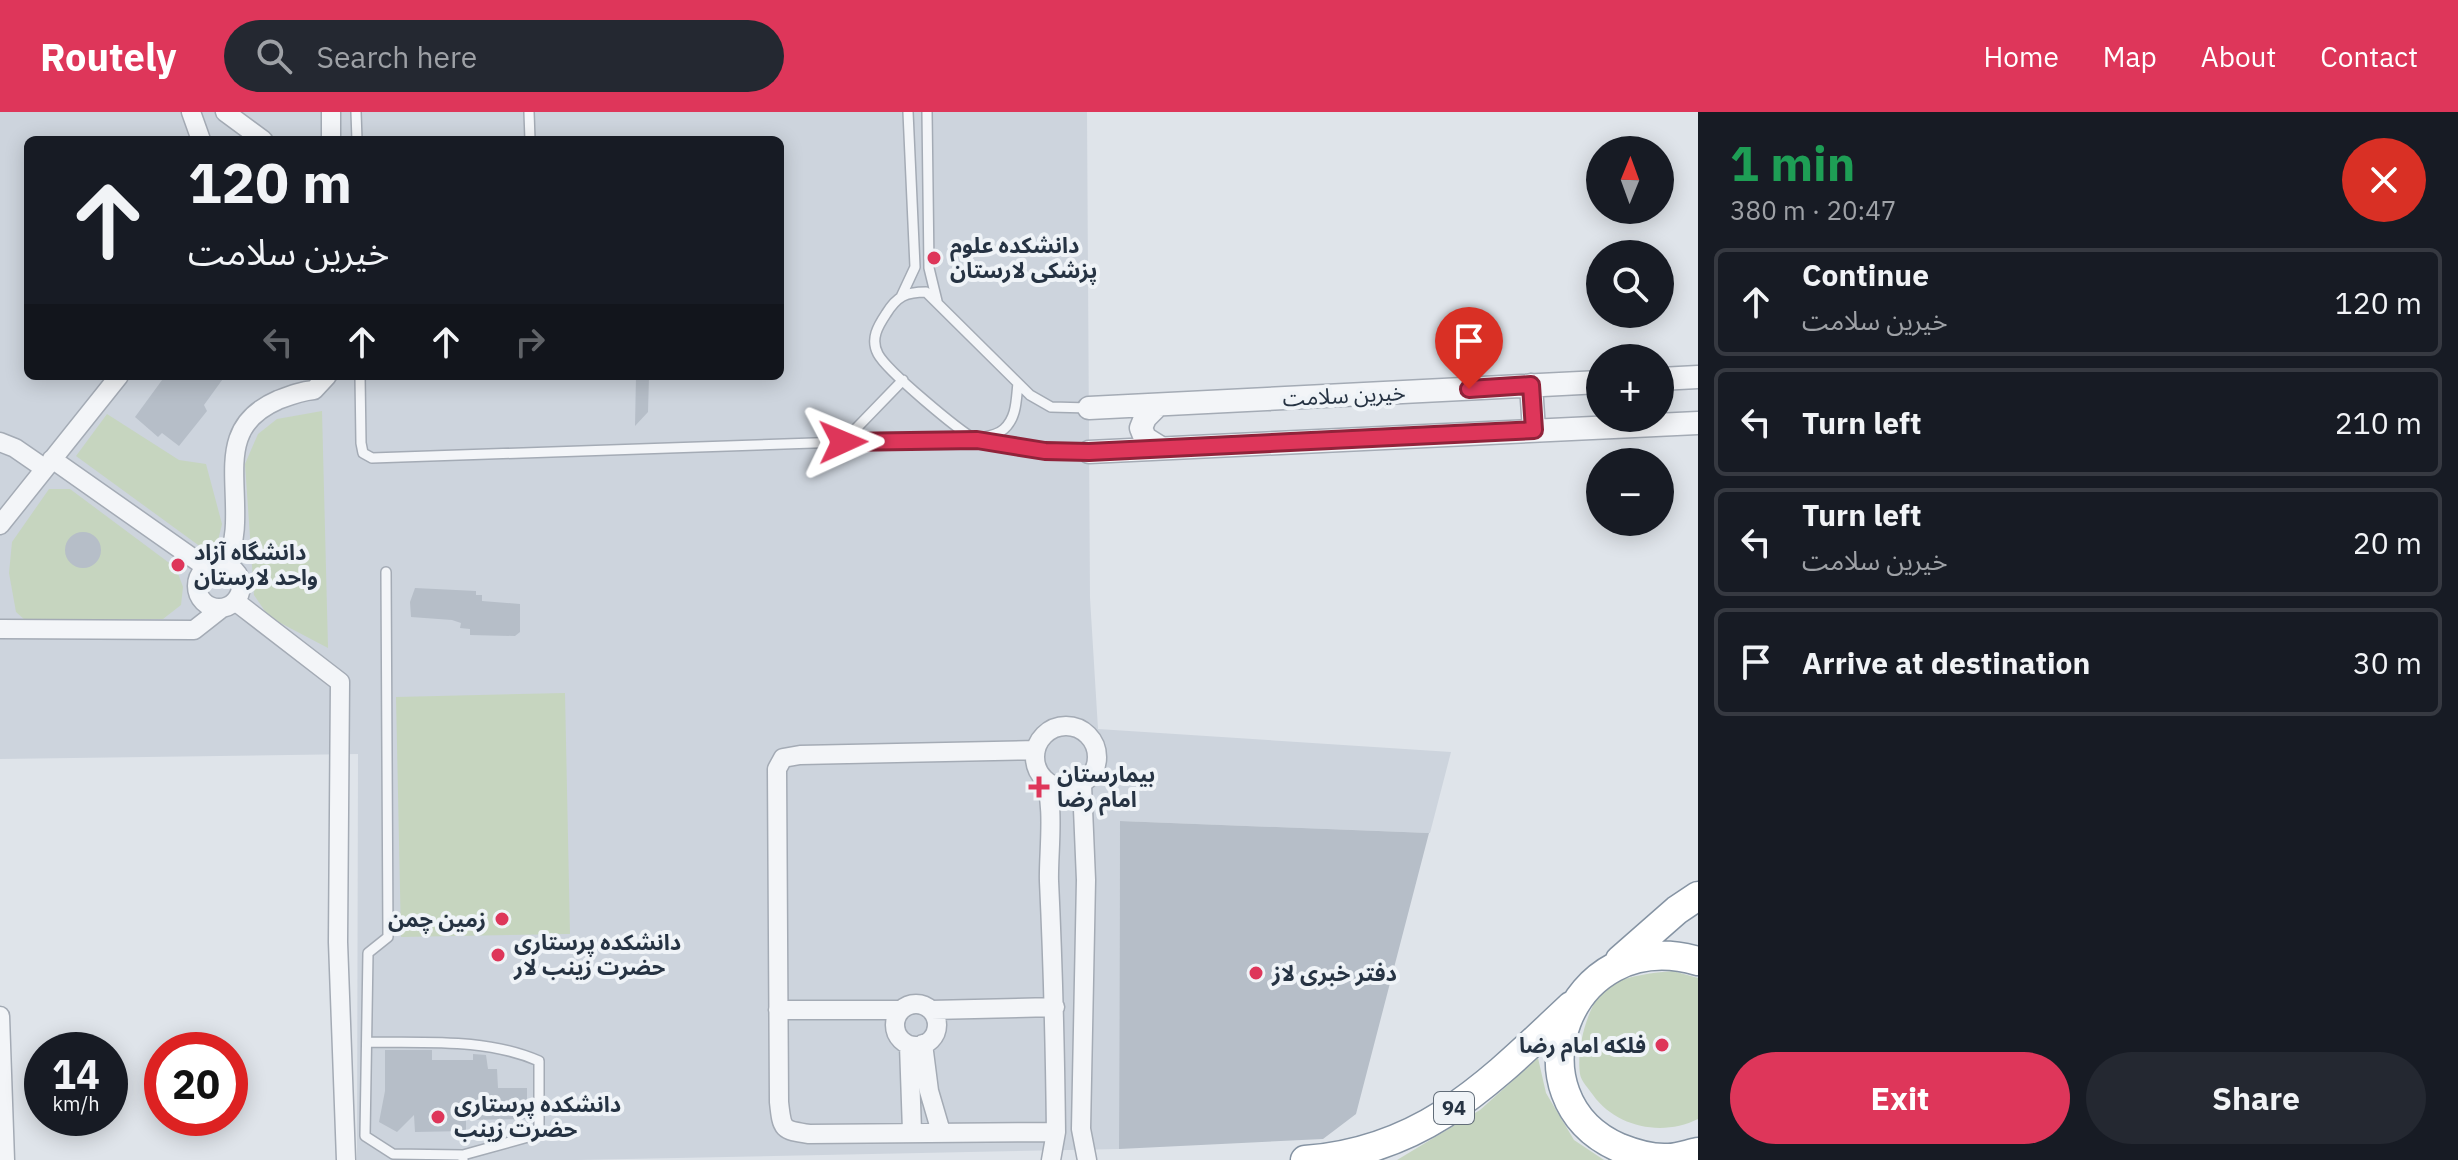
<!DOCTYPE html>
<meta charset="utf-8">
<style>
:root{--surface:#171b24;--page:#242831;--text:#f1f3f6;--muted:#9ea1a6;--line:#363941;--accent:#de365a}
body{margin:0;font-family:"IBM Plex Sans","Noto Sans Arabic",sans-serif;background:var(--page);color:var(--text);height:100vh;display:flex;flex-direction:column;font-size:30px;white-space:nowrap}
*{box-sizing:border-box;margin:0}
p{font-size:26px;color:var(--muted)}
.icon{flex:none;width:44px;height:44px;fill:none;stroke:currentColor;stroke-width:2;stroke-linecap:round;stroke-linejoin:round}
.map{position:relative;flex:1;overflow:hidden}
.panel{display:flex;flex-direction:column;background:var(--surface);width:760px}
.panel>*{flex:none}
.guide{position:absolute;left:24px;top:24px;width:760px;height:244px;border-radius:12px;box-shadow:0 4px 20px #0003;background:#171b24;color:var(--text);overflow:hidden}
.needle{width:52px;rotate:1deg}
.tools{position:absolute;left:1586px;top:24px;display:grid;gap:16px}
.tools a{display:grid;place-items:center;width:88px;height:88px;border-radius:50%;background:var(--surface);box-shadow:0 4px 20px #0003;font-size:40px}
.speed{position:absolute;left:24px;top:920px;display:flex;gap:16px;font-size:40px;font-weight:700;text-align:center}
.speed>*{display:grid;place-content:center;width:104px;height:104px;border-radius:50%;background:var(--surface);box-shadow:0 4px 20px #0003;line-height:1}
.speed small{font-size:20px;font-weight:400}
.speed .limit{border:12px solid #d22;background:#fff;color:#111}
.pin{position:absolute;display:grid;place-items:center;width:68px;height:68px;color:#fff;margin:-82px -34px;border-radius:50% 50% 50% 0;rotate:-45deg;box-shadow:0 0 8px #0007}
.pin .icon{rotate:45deg}
.me{position:absolute;width:88px;margin:-44px;rotate:89deg;stroke-linejoin:round;filter:drop-shadow(0 0 6px #0008)}
.turn{display:flex;align-items:center;gap:28px;height:168px;padding:0 32px;font-size:36px}
.turn .icon{width:104px;height:104px;stroke-width:2.5}
.turn b{display:block;font-size:56px;line-height:68px}
.lanes{display:flex;align-items:center;height:76px;padding:0 32px;background:#0003;justify-content:center;gap:40px;direction:ltr}
.lanes .off{opacity:.35}
.round{display:grid;place-items:center;flex:none;width:84px;height:84px;border-radius:42px;background:var(--page)}
.summary{display:flex;align-items:center;justify-content:space-between;height:136px;padding:0 32px}
h1{font-size:48px;font-weight:800;line-height:60px;color:#1e9e55}
.primary-button{display:flex;gap:16px;margin-top:auto;padding:16px 32px}
.primary-button a{flex:1;height:92px;border-radius:48px;background:var(--accent);color:#fff;font-size:32px;font-weight:800;line-height:92px;text-align:center}
.primary-button a+a{background:var(--page);color:var(--text)}
ul{padding:0;list-style:none}
li{display:flex;align-items:center;gap:24px;height:108px;margin:0 16px 12px;padding:0 16px;border:4px solid var(--line);border-radius:12px}
li div{flex:1}
li b{display:block;font-size:30px}
li em{font-style:normal}
header{display:flex;align-items:center;gap:48px;box-sizing:border-box;height:112px;padding:0 40px;background:var(--accent);color:#fff}
header strong{font-size:38px}
nav{display:flex;gap:44px;margin-inline-start:auto;font-size:28px}
.search{width:560px;height:72px;background:var(--page);display:flex;align-items:center;gap:20px;box-sizing:border-box;padding:0 28px;border-radius:44px;color:var(--muted);font-size:30px}
main{display:flex;flex:1;min-height:0}
.map>svg:first-child{display:block}
.built{fill:#cdd4dd;fill-rule:evenodd}
.green{fill:#c6d5bf}
.building{fill:#b6bec8}
.lines{fill:none;stroke-linecap:round;stroke-linejoin:round}
.service-casing{stroke:#a4abb5;stroke-width:12}
.minor-casing{stroke:#a4abb5;stroke-width:21}
.tertiary-casing{stroke:#a4abb5;stroke-width:25}
.trunk-casing{stroke:#8593a3;stroke-width:31}
.service{stroke:#f3f5f8;stroke-width:9}
.minor{stroke:#f3f5f8;stroke-width:18}
.tertiary{stroke:#f3f5f8;stroke-width:22}
.trunk{stroke:#fff;stroke-width:28}
.route-casing{stroke:#90233a;stroke-width:20}
.route{stroke:#de365a;stroke-width:14}
.poi-dot{fill:#de365a;stroke:#eff3f7;stroke-width:3}
.labels{text-anchor:middle;stroke-width:8;stroke-linejoin:round;paint-order:stroke}
.shield{fill:#eff3f7;stroke:#626d79;stroke-width:2}
.shield-label{font-size:20px;font-weight:bold;fill:#263343}
.poi-label{font-size:22px;font-weight:bold;fill:#263343;stroke:#eff3f7;text-anchor:start}
.street-label{font-size:22px;fill:#263343;stroke:#eff3f7}
</style>
<header>
<strong>Routely</strong>
<div class="search"><svg class="icon" aria-label="search" viewBox="0 0 24 24"><circle cx="10" cy="10" r="6"/><path d="M15 15l6 6"/></svg>Search here</div>
<nav><a>Home</a><a>Map</a><a>About</a><a>Contact</a></nav>
</header>
<main>
<div class="map">
<svg width="1698" height="1048" viewBox="0 0 1698 1048">
<rect width="100%" height="100%" fill="#dfe4ea"/>
<path class="built" d="M0 0H1087L1090 486 1098 617 1451 640 1430 721 1120 709 1119 1037 577 1048H357L358 642 0 647ZM28 28H780V264H28Z"/>
<path class="green" d="M322 299 328 536 269 505 254 483 245 352 258 322 277 307Z
M107 302 179 348 206 352 222 412 216 437 205 438 76 344Z
M49 377H70L176 456 183 475 181 493 163 507 25 508 16 500 9 461 12 430Z
M565 581 570 822 401 825 396 585Z
M1673 859 1698 866V1007C1662 1025 1616 1015 1593 983 1589 977 1581 969 1580 962 1576 937 1588 885 1612 872 1630 863 1653 861 1673 859Z
M1538 946 1546 981 1574 1028 1604 1048H1397L1480 998Z"/>
<path class="building" d="M165 264H225L204 293 207 299 179 334 162 321 158 325 135 305Z
M636 264H649L648 300 635 314Z
M65 438a18 18 0 1 1 36 0a18 18 0 1 1-36 0Z
M415 476 476 479V483H482V489L520 492V520L515 524 470 523V517L460 516 461 511 452 508 411 505 410 490Z
M1120 709 1429 721 1356 1002 1323 1027 1119 1037Z
M385 938H432V948H473V942L486 943 488 957H497L498 976H527V995H532V1007L466 1008V1019L415 1020 414 1003 397 1020 379 1010 385 979Z"/>
<g class="lines">
<g class="service-casing">
<path id="service" d="M356 0 357 28
M529 0 530 28
M927 0 929 156 937 189
M901 185 915 155 908 0
M360 264 361 331 363 341 372 346 843 330
M903 268 843 330C873 330 985 335 1004 317 1017 305 1016 288 1018 271
M1087 340C1060 339 999 340 976 328 958 318 887 259 878 242 870 227 878 214 886 202 897 184 906 180 926 180L1030 283 1051 295 1089 296
M386 460 388 825 368 841 365 1024 393 1042 463 1043
M369 930C426 931 486 926 539 949V1022L463 1043V1048"/>
</g>
<g class="minor-casing">
<path id="minor" d="M191 0 201 28
M225 0 263 28
M331 0V28
M0 330 15 336 44 356
M52 347 207 456
M0 413 119 264
M197 474a22 22 0 1 1 44 0a22 22 0 1 1-44 0Z
M228 454C231 440 235 425 235 411 237 359 220 313 278 288 291 283 301 279 314 278L327 264
M235 489 340 570 338 830 346 1048
M0 517 194 518 222 496
M1035 645a31 31 0 1 1 62 0a31 31 0 1 1-62 0Z
M1036 638 800 643 783 646 777 657 779 990C782 1018 782 1018 809 1022L1056 1020
M1043 666C1056 688 1048 743 1049 769 1053 853 1055 936 1056 1020L1051 1048
M1082 673 1086 768 1081 1017 1087 1048
M895 913a21 21 0 1 1 42 0a21 21 0 1 1-42 0Z
M778 898H901
M931 898 1055 895
M0 904 5 1048
M923 932 929 979 941 1020
M909 933 912 1019"/>
</g>
<g class="tertiary-casing">
<path id="tertiary" d="M1660 267 1698 265
M1531 273 1534 318
M1158 293 1145 306 1141 316 1145 326 1161 336
M1089 296 1600 270
M1089 340 1698 311"/>
</g>
<g class="trunk-casing">
<path id="trunk" d="M1620 848 1677 798 1698 784
M1698 849C1566 811 1506 987 1620 1036 1635 1042 1651 1047 1668 1046 1678 1046 1688 1042 1698 1040
M1305 1048C1424 1039 1488 972 1571 894"/>
</g>
<use href="#service" class="service"/>
<use href="#minor" class="minor"/>
<use href="#tertiary" class="tertiary"/>
<use href="#trunk" class="trunk"/>
</g>
<g class="lines">
<g class="route-casing">
<path id="route" d="M843 330 977 328 1045 339 1089 340 1534 318 1531 273 1469 277"/>
</g>
<use href="#route" class="route"/>
</g>
<g class="poi-dot">
<circle cx="934" cy="146" r="8"/>
<circle cx="178" cy="453" r="8"/>
<path d="M1035 663h8v8h8v8h-8v8h-8v-8h-8v-8h8z"/>
<circle cx="502" cy="807" r="8"/>
<circle cx="498" cy="843" r="8"/>
<circle cx="1256" cy="861" r="8"/>
<circle cx="1662" cy="933" r="8"/>
<circle cx="438" cy="1005" r="8"/>
</g>
<g class="labels">
<rect class="shield" x="1434" y="980" width="40" height="32" rx="6"/>
<g class="shield-label">
<text x="1454" y="1003">94</text>
</g>
<g class="poi-label">
<text x="950" y="141">دانشکده علوم<tspan x="950" dy="25">پزشکی لارستان</tspan></text>
<text x="194" y="448">دانشگاه آزاد<tspan x="194" dy="25">واحد لارستان</tspan></text>
<text x="1057" y="670">بیمارستان<tspan x="1057" dy="25">امام رضا</tspan></text>
<text x="486" y="815" text-anchor="end">زمین چمن</text>
<text x="514" y="838">دانشکده پرستاری<tspan x="514" dy="25">حضرت زینب لار</tspan></text>
<text x="1272" y="869">دفتر خبری لاز</text>
<text x="1646" y="941" text-anchor="end">فلكه امام رضا</text>
<text x="454" y="1000">دانشکده پرستاری<tspan x="454" dy="25">حضرت زینب</tspan></text>
</g>
<g class="street-label">
<text transform="translate(1344 283) rotate(-3)" y="8">خیرین سلامت</text>
</g>
</g>
</svg>
<div class="tools">
<a><svg class="needle" viewBox="-14 -14 28 28"><path d="M0-13l5 13h-10z" fill="#e53935"/><path d="M0 13l5-13h-10z" fill="#9ea1a6"/></svg></a>
<a><svg class="icon" aria-label="search" viewBox="0 0 24 24"><circle cx="10" cy="10" r="6"/><path d="M15 15l6 6"/></svg></a>
<a>+</a>
<a>−</a>
</div>
<div class="speed"><div>14<small>km/h</small></div><div class="limit">20</div></div>
<div class="pin" style="left:1469px;top:277px;background:#d93025"><svg class="icon" aria-label="arrive" viewBox="0 0 24 24"><path d="M6 21V4h12l-3 4 3 4H6"/></svg></div>
<svg class="me" style="left:843px;top:330px" viewBox="-20 -20 40 40"><path d="M0-17L14 15 0 8-14 15z" fill="#de365a" stroke="#fff" stroke-width="4"/></svg>
<div class="guide">
<div class="turn"><svg class="icon" aria-label="ahead" viewBox="0 0 24 24"><path d="M12 20V5M6 11l6-6 6 6"/></svg><div><b>120 m</b>خیرین سلامت</div></div>
<div class="lanes"><svg class="icon off" aria-label="left" viewBox="0 0 24 24"><path d="M17 20v-9H6M10 6l-5 5 5 5"/></svg><svg class="icon" aria-label="ahead" viewBox="0 0 24 24"><path d="M12 20V5M6 11l6-6 6 6"/></svg><svg class="icon" aria-label="ahead" viewBox="0 0 24 24"><path d="M12 20V5M6 11l6-6 6 6"/></svg><svg class="icon off" aria-label="right" viewBox="0 0 24 24"><path d="M7 20v-9h11M14 6l5 5-5 5"/></svg></div>
</div>
</div>
<section class="panel">
<div class="summary"><div><h1>1 min</h1><p>380 m · 20:47</p></div><a class="round" style="background:#d93025;color:#fff"><svg class="icon" aria-label="close" viewBox="0 0 24 24"><path d="M6 6l12 12M18 6L6 18"/></svg></a></div>
<ul>
<li><svg class="icon" aria-label="ahead" viewBox="0 0 24 24"><path d="M12 20V5M6 11l6-6 6 6"/></svg><div><b>Continue</b><p>خیرین سلامت</p></div><em>120 m</em></li>
<li><svg class="icon" aria-label="left" viewBox="0 0 24 24"><path d="M17 20v-9H6M10 6l-5 5 5 5"/></svg><div><b>Turn left</b></div><em>210 m</em></li>
<li><svg class="icon" aria-label="left" viewBox="0 0 24 24"><path d="M17 20v-9H6M10 6l-5 5 5 5"/></svg><div><b>Turn left</b><p>خیرین سلامت</p></div><em>20 m</em></li>
<li><svg class="icon" aria-label="arrive" viewBox="0 0 24 24"><path d="M6 21V4h12l-3 4 3 4H6"/></svg><div><b>Arrive at destination</b></div><em>30 m</em></li>
</ul>
<div class="primary-button"><a>Exit</a><a>Share</a></div>
</section>
</main>
